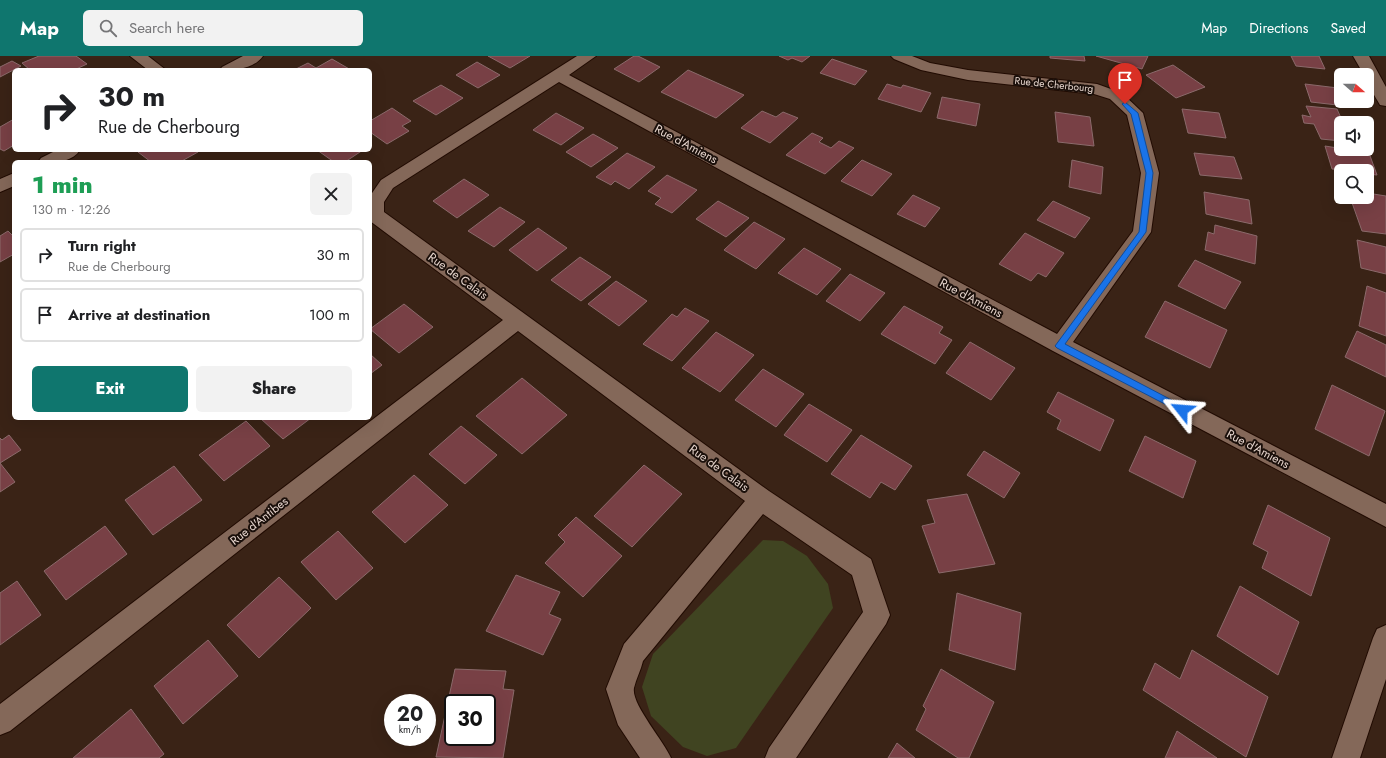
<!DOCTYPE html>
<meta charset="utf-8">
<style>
:root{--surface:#fff;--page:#f2f2f2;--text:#202124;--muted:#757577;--line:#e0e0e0;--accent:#0f766e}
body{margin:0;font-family:Jost,sans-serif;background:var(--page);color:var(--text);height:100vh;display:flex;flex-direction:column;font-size:15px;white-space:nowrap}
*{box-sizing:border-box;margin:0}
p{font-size:13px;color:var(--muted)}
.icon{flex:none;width:22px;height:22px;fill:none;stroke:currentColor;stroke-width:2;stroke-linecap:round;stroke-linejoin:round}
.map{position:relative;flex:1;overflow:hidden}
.side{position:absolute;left:12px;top:104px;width:360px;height:260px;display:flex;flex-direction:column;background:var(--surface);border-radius:6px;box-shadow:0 4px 16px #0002}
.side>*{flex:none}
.hud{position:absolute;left:12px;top:12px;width:360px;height:84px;border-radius:6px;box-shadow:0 4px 16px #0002;background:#fff;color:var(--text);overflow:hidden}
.needle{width:26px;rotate:110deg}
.controls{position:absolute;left:1334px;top:12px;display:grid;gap:8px}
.controls a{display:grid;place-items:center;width:40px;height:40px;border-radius:6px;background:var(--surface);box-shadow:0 4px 16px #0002;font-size:20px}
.speed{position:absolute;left:384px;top:638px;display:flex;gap:8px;font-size:20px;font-weight:700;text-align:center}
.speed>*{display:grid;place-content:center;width:52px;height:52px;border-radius:50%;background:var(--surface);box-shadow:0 4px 16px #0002;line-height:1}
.speed small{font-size:10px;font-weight:400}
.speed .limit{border:2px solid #111;border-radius:6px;background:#fff;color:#111}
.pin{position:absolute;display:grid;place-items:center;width:34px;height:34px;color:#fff;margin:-41px -17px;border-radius:50% 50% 50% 0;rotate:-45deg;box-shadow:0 0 4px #0007}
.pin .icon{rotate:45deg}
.me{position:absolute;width:44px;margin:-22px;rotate:298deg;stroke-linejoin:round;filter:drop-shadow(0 0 3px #0008)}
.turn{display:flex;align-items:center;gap:14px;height:84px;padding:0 20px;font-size:18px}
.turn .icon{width:52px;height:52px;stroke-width:2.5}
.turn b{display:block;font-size:28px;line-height:34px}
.round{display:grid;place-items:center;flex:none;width:42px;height:42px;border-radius:6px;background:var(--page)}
.head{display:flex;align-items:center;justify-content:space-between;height:68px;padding:0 20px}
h1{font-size:24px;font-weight:800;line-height:30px;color:#1e9e55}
.cta{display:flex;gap:8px;margin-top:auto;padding:8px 20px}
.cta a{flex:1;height:46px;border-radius:6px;background:var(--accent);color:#fff;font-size:16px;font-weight:800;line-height:46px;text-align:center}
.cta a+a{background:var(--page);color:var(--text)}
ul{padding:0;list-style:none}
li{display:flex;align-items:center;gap:12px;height:54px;margin:0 8px 6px;padding:0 12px;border:2px solid var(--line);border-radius:6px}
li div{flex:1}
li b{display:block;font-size:15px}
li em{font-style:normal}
header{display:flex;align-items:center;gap:24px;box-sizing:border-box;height:56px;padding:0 20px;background:var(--accent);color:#fff}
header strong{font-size:19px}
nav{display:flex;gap:22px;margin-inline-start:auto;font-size:14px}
.search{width:280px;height:36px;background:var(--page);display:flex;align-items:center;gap:10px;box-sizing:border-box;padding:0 14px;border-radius:6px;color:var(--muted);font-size:15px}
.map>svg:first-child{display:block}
.green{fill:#404421}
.building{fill:#784045;stroke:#8b6a6b;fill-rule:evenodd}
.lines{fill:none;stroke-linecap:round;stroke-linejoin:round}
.street-casing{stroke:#210b02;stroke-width:2}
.secondary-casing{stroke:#210b02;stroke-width:2}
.street{fill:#846859;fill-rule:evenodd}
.secondary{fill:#846859;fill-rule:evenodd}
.route{fill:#1a73e8;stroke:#114b97}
.labels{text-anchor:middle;stroke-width:4;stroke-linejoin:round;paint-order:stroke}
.far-street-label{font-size:10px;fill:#e8d7cf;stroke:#1a0f0a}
.street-label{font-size:12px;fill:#e8d7cf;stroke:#1a0f0a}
</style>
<header>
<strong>Map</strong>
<div class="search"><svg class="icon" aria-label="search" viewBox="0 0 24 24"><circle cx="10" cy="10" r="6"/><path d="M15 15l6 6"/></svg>Search here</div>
<nav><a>Map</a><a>Directions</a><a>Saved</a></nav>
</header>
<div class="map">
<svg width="1386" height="702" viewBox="0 0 1386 702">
<rect width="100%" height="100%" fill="#3a2316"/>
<path class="green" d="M763 484 783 485 807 500 828 528 833 552 736 692 707 700 683 691 651 660 642 631 653 598Z"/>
<path class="building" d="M39 0H76L87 8 74 14H30L22 7Z
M488 0H530L510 12Z
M634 0H638L660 11 639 26 614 13Z
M779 0H810L802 6 792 2 788 4Z
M1050 0H1084L1085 5 1050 2Z
M1096 0H1148L1142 13Z
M1291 0H1319L1325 13 1296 10Z
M332 3 351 14H294L308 7 316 12Z
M832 3 867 15 855 29 820 17Z
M12 5 21 10 0 21V11Z
M477 6 500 19 478 32 456 19Z
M1173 9 1205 31 1176 42 1146 19Z
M688 14 744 39 716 62 661 36Z
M887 28 901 32 903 29 931 37 921 56 878 43Z
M1305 28 1338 32 1341 45H1344L1346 50 1311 46Z
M441 29 463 42 436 59 413 45Z
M942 41 980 48 976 70 937 62Z
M1306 50 1337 53 1341 62 1351 63 1353 67H1341V85L1321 83 1314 68 1304 67 1302 59 1311 61Z
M392 52 411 65 402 70 409 75 387 88 370 76V65Z
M1182 53 1219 57 1226 82 1188 77Z
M762 55 776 61 783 56 798 62 770 87 741 72Z
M1055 56 1090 61 1094 90 1058 86Z
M556 57 584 72 561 89 533 74Z
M14 63V89L4 95 0 93V71Z
M812 77 823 82 819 86 831 92 839 85 854 92 825 118 786 99Z
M593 78 618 92 591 111 566 96Z
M1325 90 1369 97 1377 119 1367 118V115L1332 113Z
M141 94H196L198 96 180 106H151L138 96Z
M317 94H363L345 106H334Z
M627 97 655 111 629 133 615 125 611 129 596 121Z
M1194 97 1234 101 1242 123 1200 119Z
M862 104 892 118 872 140 841 125Z
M1072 104 1103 111 1101 138 1069 131Z
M667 119 697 134 672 157 655 148 661 142 648 135Z
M464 123 489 139 457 162 433 145Z
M1204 136 1249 144 1252 168 1206 158Z
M1367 137 1386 140V178L1362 175 1350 141H1367Z
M913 139 940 152 925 171 897 158Z
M718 145 749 162 726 181 696 163Z
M1053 145 1090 162 1075 182 1037 164Z
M500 151 525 166 494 191 468 175Z
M754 166 785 183 756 213 724 194Z
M1215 169 1257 180 1255 208 1205 194 1208 176 1214 178Z
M538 172 567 192 537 215 509 194Z
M8 175 14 181V198L0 206V180Z
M1025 177 1064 197 1046 221 1038 217 1031 225 999 208Z
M1357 184 1386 191V218L1361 212Z
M804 192 841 213 817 239 778 217Z
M580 201 611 221 581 245 551 224Z
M1195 204 1241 226 1225 253 1178 230Z
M850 218 885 237 860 265 826 245Z
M616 225 647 245 619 270 588 248Z
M1367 230 1386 237V280L1359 270Z
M1165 245 1227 274 1210 312 1145 281Z
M404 248 433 271 399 297 370 273Z
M904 250 943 271 939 277 952 284 935 308 881 278Z
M685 252 709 265 672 305 643 288 672 258 677 261Z
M1357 275 1386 289V321L1345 301Z
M716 276 754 299 720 336 682 312Z
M970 286 1015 312 991 344 946 317Z
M370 298 382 309 370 318Z
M763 313 804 338 776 371 735 344Z
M522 322 567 359 522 398 476 360Z
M1332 329 1385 355 1369 400 1315 373Z
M1058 336 1114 364 1100 395 1057 373 1061 364 1047 356Z
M809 348 852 374 827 406 784 379Z
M260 362H311L283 383Z
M246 365 270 390 224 425 199 399Z
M461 370 497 399 465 428 429 398Z
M9 379 21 394 0 407 15 426 0 436V382L2 384Z
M861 379 912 410 895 434 881 426 870 442 831 418Z
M1145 380 1196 405 1183 442 1129 415Z
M984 395 1020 417 1004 442 967 419Z
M644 409 682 438 632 491 594 460Z
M174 410 202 444 153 479 125 444Z
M414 419 448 449 405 487 372 456Z
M967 438 995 508 939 517 922 470 935 467 927 444Z
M1268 449 1330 482 1311 540 1262 512 1268 496 1253 488Z
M576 461 622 500 583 541 545 507 565 486 558 479Z
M105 470 127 498 66 544 44 515Z
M338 475 373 512 336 544 301 506Z
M516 519 560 536 549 558 561 563 543 599 486 575Z
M279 521 311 552 259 602 227 569Z
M17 525 41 559 0 589V537Z
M1240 530 1299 566 1278 619 1217 580Z
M957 537 1021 557 1015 614 949 594Z
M208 584 238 620 183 668 154 630Z
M1192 594 1268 641 1246 701 1143 634 1155 607 1180 623Z
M455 613 506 615 503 633 514 634 503 702 436 701ZM453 647H487V681H453Z
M941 613 994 646 969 702H958L916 674 926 653 923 650Z
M131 653 164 698 159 702H73Z
M1177 675 1217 702H1165Z
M897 687 915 702H888Z"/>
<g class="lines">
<g class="street-casing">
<path id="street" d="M130 0H148L166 14H148Z
M577 0H596L569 19 1057 278 1133 175 1141 117 1127 59 1110 43 1094 38 968 24 921 14 894 3 891 0H912L930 7 968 14 1097 28 1122 37 1143 57 1159 117 1151 176 1073 286 1386 448V471L1053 295 559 26 393 132 384 146V156L769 435 871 503 890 559 886 568 796 702H765L769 692 863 556 852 519 763 458 643 605C641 614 636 623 634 632 631 648 664 685 671 702H640L618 669 606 633 624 588 745 445 518 275 10 675 0 679V648L503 264 370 165V140L381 124Z
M1353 0H1369L1386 31V50L1380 49C1375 40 1367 29 1367 19H1364Z
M1386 569V623L1360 702H1332L1373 582 1377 573Z"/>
</g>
<g class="secondary-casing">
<path id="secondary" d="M243 0H263C254 13 235 14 220 14L222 11Z
M57 94H80C71 108 52 106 38 106L41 102Z
M14 117V130L0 136V123Z"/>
</g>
<use href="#street" class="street"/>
<use href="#secondary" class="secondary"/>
</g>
<path class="route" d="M1125 46 1138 57 1153 117 1146 176 1065 288 1185 351V356L1182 357 1057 292 1055 290 1139 176 1146 117 1131 58 1122 48Z"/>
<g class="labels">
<g class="far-street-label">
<text transform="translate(1054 28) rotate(6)" y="4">Rue de Cherbourg</text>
</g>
<g class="street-label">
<text transform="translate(686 88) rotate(28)" y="4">Rue d'Amiens</text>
<text transform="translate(458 220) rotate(36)" y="4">Rue de Calais</text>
<text transform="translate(971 242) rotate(28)" y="4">Rue d'Amiens</text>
<text transform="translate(1258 393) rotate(28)" y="4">Rue d'Amiens</text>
<text transform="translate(719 412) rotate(36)" y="4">Rue de Calais</text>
<text transform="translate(259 465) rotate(-38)" y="4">Rue d'Antibes</text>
</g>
</g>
</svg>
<div class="controls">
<a><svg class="needle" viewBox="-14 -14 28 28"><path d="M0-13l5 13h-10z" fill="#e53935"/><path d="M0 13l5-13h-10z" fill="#757577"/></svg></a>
<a><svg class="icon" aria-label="sound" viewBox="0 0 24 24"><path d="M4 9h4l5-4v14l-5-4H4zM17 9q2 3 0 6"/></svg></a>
<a><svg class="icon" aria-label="search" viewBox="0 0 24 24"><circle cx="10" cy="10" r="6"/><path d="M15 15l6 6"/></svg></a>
</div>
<div class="speed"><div>20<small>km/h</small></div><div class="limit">30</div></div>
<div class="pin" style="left:1125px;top:48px;background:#d93025"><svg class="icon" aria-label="arrive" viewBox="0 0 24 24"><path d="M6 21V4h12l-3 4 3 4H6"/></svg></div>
<svg class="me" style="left:1182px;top:354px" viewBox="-20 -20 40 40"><path d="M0-17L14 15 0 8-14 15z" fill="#1a73e8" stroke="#fff" stroke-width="4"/></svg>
<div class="hud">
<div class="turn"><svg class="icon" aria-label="right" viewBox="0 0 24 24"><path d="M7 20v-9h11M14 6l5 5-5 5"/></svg><div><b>30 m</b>Rue de Cherbourg</div></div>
</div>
<section class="side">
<div class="head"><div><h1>1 min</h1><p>130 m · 12:26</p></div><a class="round"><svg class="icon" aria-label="close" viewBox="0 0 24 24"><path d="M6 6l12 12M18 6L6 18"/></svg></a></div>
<ul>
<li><svg class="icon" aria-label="right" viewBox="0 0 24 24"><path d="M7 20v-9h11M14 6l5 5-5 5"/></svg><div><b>Turn right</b><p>Rue de Cherbourg</p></div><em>30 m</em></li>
<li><svg class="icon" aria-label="arrive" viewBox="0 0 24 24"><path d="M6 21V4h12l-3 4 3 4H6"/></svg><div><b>Arrive at destination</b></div><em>100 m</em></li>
</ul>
<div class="cta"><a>Exit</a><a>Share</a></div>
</section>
</div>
